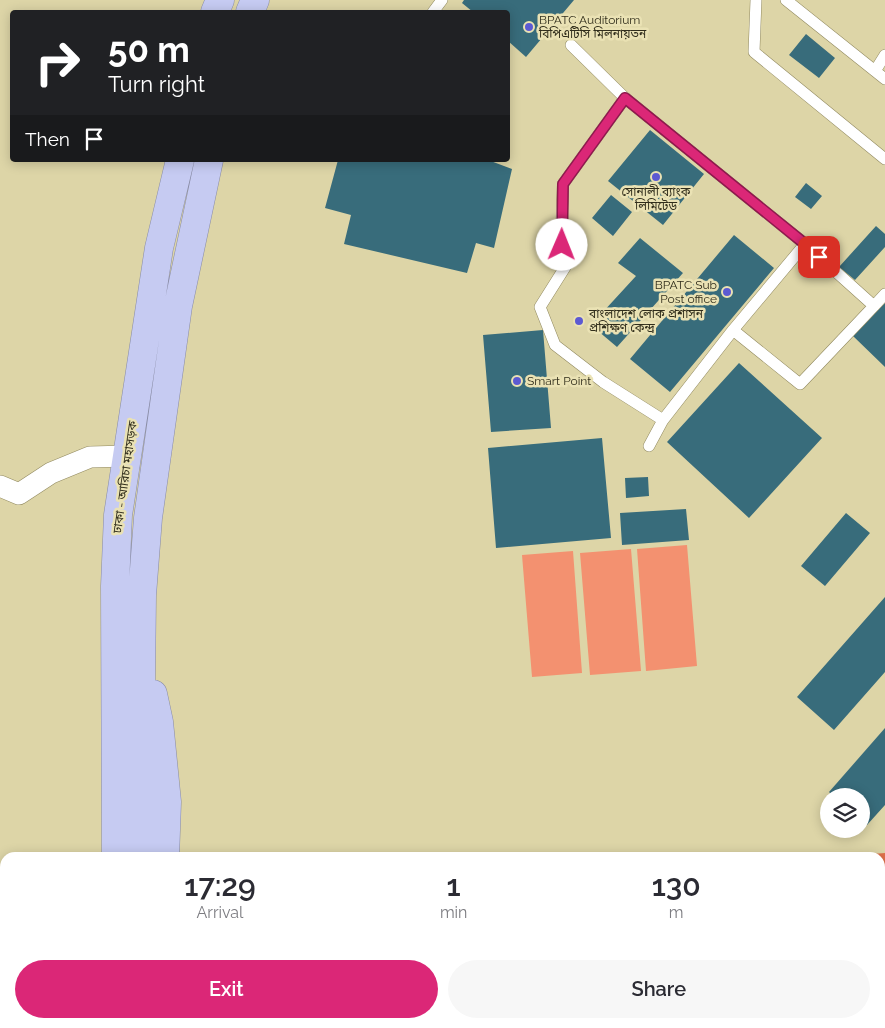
<!DOCTYPE html>
<meta charset="utf-8">
<style>
:root{--surface:#fff;--page:#f7f7f7;--text:#2b2b33;--muted:#7c7c81;--accent:#db2777}
body{margin:0;font-family:Raleway,"Noto Sans Bengali",sans-serif;background:var(--page);color:var(--text);height:100vh;display:flex;flex-direction:column;font-size:19px;white-space:nowrap}
*{box-sizing:border-box;margin:0}
p{font-size:16px;color:var(--muted)}
.icon{flex:none;width:28px;height:28px;fill:none;stroke:currentColor;stroke-width:2;stroke-linecap:round;stroke-linejoin:round}
.map{position:relative;flex:1;overflow:hidden}
.sheet{position:absolute;left:0px;top:852px;width:885px;height:176px;display:flex;flex-direction:column;background:var(--surface);border-radius:15px 15px 0 0;box-shadow:0 2px 12px #0003}
.sheet>*{flex:none}
.guide{position:absolute;left:10px;top:10px;width:500px;height:152px;border-radius:5px;box-shadow:0 2px 12px #0003;background:#202124;color:#fff;overflow:hidden}
.tools{position:absolute;left:820px;top:788px;display:grid;gap:10px}
.tools a{display:grid;place-items:center;width:50px;height:50px;border-radius:50%;background:var(--surface);box-shadow:0 2px 12px #0003;font-size:25px}
.pin{position:absolute;display:grid;place-items:center;width:42px;height:42px;color:#fff;margin:-21px;border-radius:10px;box-shadow:0 2px 8px #0006}
.me{position:absolute;width:55px;margin:-28px;rotate:1deg;stroke-linejoin:round;filter:drop-shadow(0 0 4px #0008)}
.turn{display:flex;align-items:center;gap:18px;height:105px;padding:0 15px;font-size:22px}
.turn .icon{width:65px;height:65px;stroke-width:2.5}
.turn b{display:block;font-size:35px;line-height:42px}
.then{display:flex;align-items:center;height:48px;padding:0 15px;background:#0003;gap:10px;font-size:19px}
.eta{display:flex;justify-content:space-evenly;align-items:center;height:85px;text-align:center}
.eta b{font-size:30px;font-weight:600;line-height:35px}
.action{display:flex;gap:10px;margin-top:auto;padding:10px 15px}
.action a{flex:1;height:58px;border-radius:30px;background:var(--accent);color:#fff;font-size:20px;font-weight:600;line-height:58px;text-align:center}
.action a+a{background:var(--page);color:var(--text)}
.map>svg:first-child{display:block}
.green{fill:#f39170}
.forest{fill:#e1724c}
.building{fill:#386c7b}
.lines{fill:none;stroke-linecap:round;stroke-linejoin:round}
.service-casing{stroke:#91895f;stroke-width:12}
.minor-casing{stroke:#91895f;stroke-width:22}
.trunk-casing{stroke:#888ba4;stroke-width:29}
.path{stroke:#a7a07b;stroke-width:3;stroke-dasharray:4 4;stroke-linecap:butt}
.service{stroke:#fff;stroke-width:11}
.minor{stroke:#fff;stroke-width:21}
.trunk{stroke:#c6cbf2;stroke-width:28}
.route-casing{stroke:#8e194d;stroke-width:12}
.route{stroke:#db2777;stroke-width:9}
.poi-dot{fill:#5c5ad2;stroke:#eae2b4;stroke-width:2}
.labels{text-anchor:middle;stroke-width:5;stroke-linejoin:round;paint-order:stroke}
.poi-label{font-size:12px;fill:#302d1b;stroke:#eae2b4;text-anchor:start}
.street-label{font-size:12px;fill:#302d1b;stroke:#eae2b4}
</style>
<div class="map">
<svg width="885" height="1028" viewBox="0 0 885 1028">
<rect width="100%" height="100%" fill="#ddd5a7"/>
<path class="green" d="M687 545 697 666 646 671 637 549Z
M631 549 641 671 590 675 580 553Z
M573 551 582 673 532 677 522 555Z"/>
<path class="forest" d="M885 853V1028H183V1024H880V858L833 857Z
M0 932 5 933V1024H33V1028H0Z"/>
<path class="building" d="M464 0H574L526 57 508 41V12H473L462 3Z
M806 34 835 58 819 78 789 55Z
M650 130 704 174 663 225 608 181Z
M338 160H488L512 169 494 248 476 243 467 273 344 244 351 215 325 208Z
M806 183 822 196 811 209 795 197Z
M611 195 632 212 613 236 592 218Z
M876 226 885 234V247L855 280 839 267Z
M734 235 774 268 670 392 630 359Z
M640 238 683 273 617 347 591 325 636 276 618 263Z
M885 303V367L853 336Z
M543 330 551 428 491 432 483 335Z
M739 363 822 438 749 518 667 442Z
M602 438 611 538 496 548 488 448Z
M648 477 649 496 626 498 625 478Z
M686 509 689 540 622 545 620 513Z
M846 513 870 533 825 586 801 566Z
M885 597V672L834 730 797 697Z
M885 728V805L867 825 861 820V796H833L829 792Z"/>
<g class="lines">
<g class="service-casing">
<path id="service" d="M756 0 754 52 885 159
M786 0 875 71 885 55
M433 12 442 0
M571 45 625 98 805 244 874 306 800 384 733 330 805 244
M875 71 885 79
M625 98 563 184 561 245 574 253 540 307 555 345 603 382 663 420 649 446
M874 306 885 294
M663 420 733 330"/>
</g>
<g class="minor-casing">
<path id="minor" d="M0 486 19 494 51 473 90 457 127 456"/>
</g>
<g class="trunk-casing">
<path id="trunk" d="M215 12 220 0
M250 12 255 0
M153 694 159 722 167 802 165 858
M116 858 115 586 118 515 159 248 180 160
M139 858 142 595 148 518 178 306 209 160
M90 1028V1024
M111 1028V1024
M135 1028V1024
M159 1028 160 1024"/>
</g>
<path class="path" d="M190 1028V1024"/>
<use href="#service" class="service"/>
<use href="#minor" class="minor"/>
<use href="#trunk" class="trunk"/>
</g>
<g class="lines">
<g class="route-casing">
<path id="route" d="M562 245 563 184 625 98 805 244 819 257"/>
</g>
<use href="#route" class="route"/>
</g>
<g class="poi-dot">
<circle cx="529" cy="27" r="5"/>
<circle cx="656" cy="177" r="5"/>
<circle cx="727" cy="292" r="5"/>
<circle cx="579" cy="321" r="5"/>
<circle cx="517" cy="381" r="5"/>
</g>
<g class="labels">
<g class="poi-label">
<text x="539" y="24">BPATC Auditorium<tspan x="539" dy="14">বিপিএটিসি মিলনায়তন</tspan></text>
<text x="656" y="196" text-anchor="middle">সোনালী ব্যাংক<tspan x="656" dy="14">লিমিটেড</tspan></text>
<text x="717" y="289" text-anchor="end">BPATC Sub<tspan x="717" dy="14">Post office</tspan></text>
<text x="589" y="318">বাংলাদেশ লোক প্রশাসন<tspan x="589" dy="14">প্রশিক্ষণ কেন্দ্র</tspan></text>
<text x="527" y="385">Smart Point</text>
</g>
<g class="street-label">
<text transform="translate(125 477) rotate(-82)" y="4">ঢাকা - আরিচা মহাসড়ক</text>
</g>
</g>
</svg>
<div class="tools">
<a><svg class="icon" aria-label="layers" viewBox="0 0 24 24"><path d="M12 4l9 5-9 5-9-5zM3 14l9 5 9-5"/></svg></a>
</div>
<div class="pin" style="left:819px;top:257px;background:#d93025"><svg class="icon" aria-label="arrive" viewBox="0 0 24 24"><path d="M6 21V4h12l-3 4 3 4H6"/></svg></div>
<svg class="me" style="left:562px;top:245px" viewBox="-20 -20 40 40"><circle r="19" fill="#fff"/><path d="M0-13L10 11 0 6-10 11z" fill="#db2777"/></svg>
<div class="guide">
<div class="turn"><svg class="icon" aria-label="right" viewBox="0 0 24 24"><path d="M7 20v-9h11M14 6l5 5-5 5"/></svg><div><b>50 m</b>Turn right</div></div>
<div class="then">Then<svg class="icon" aria-label="arrive" viewBox="0 0 24 24"><path d="M6 21V4h12l-3 4 3 4H6"/></svg></div>
</div>
<section class="sheet">
<div class="eta">
<div><b>17:29</b><p>Arrival</p></div>
<div><b>1</b><p>min</p></div>
<div><b>130</b><p>m</p></div>
</div>
<div class="action"><a>Exit</a><a>Share</a></div>
</section>
</div>
